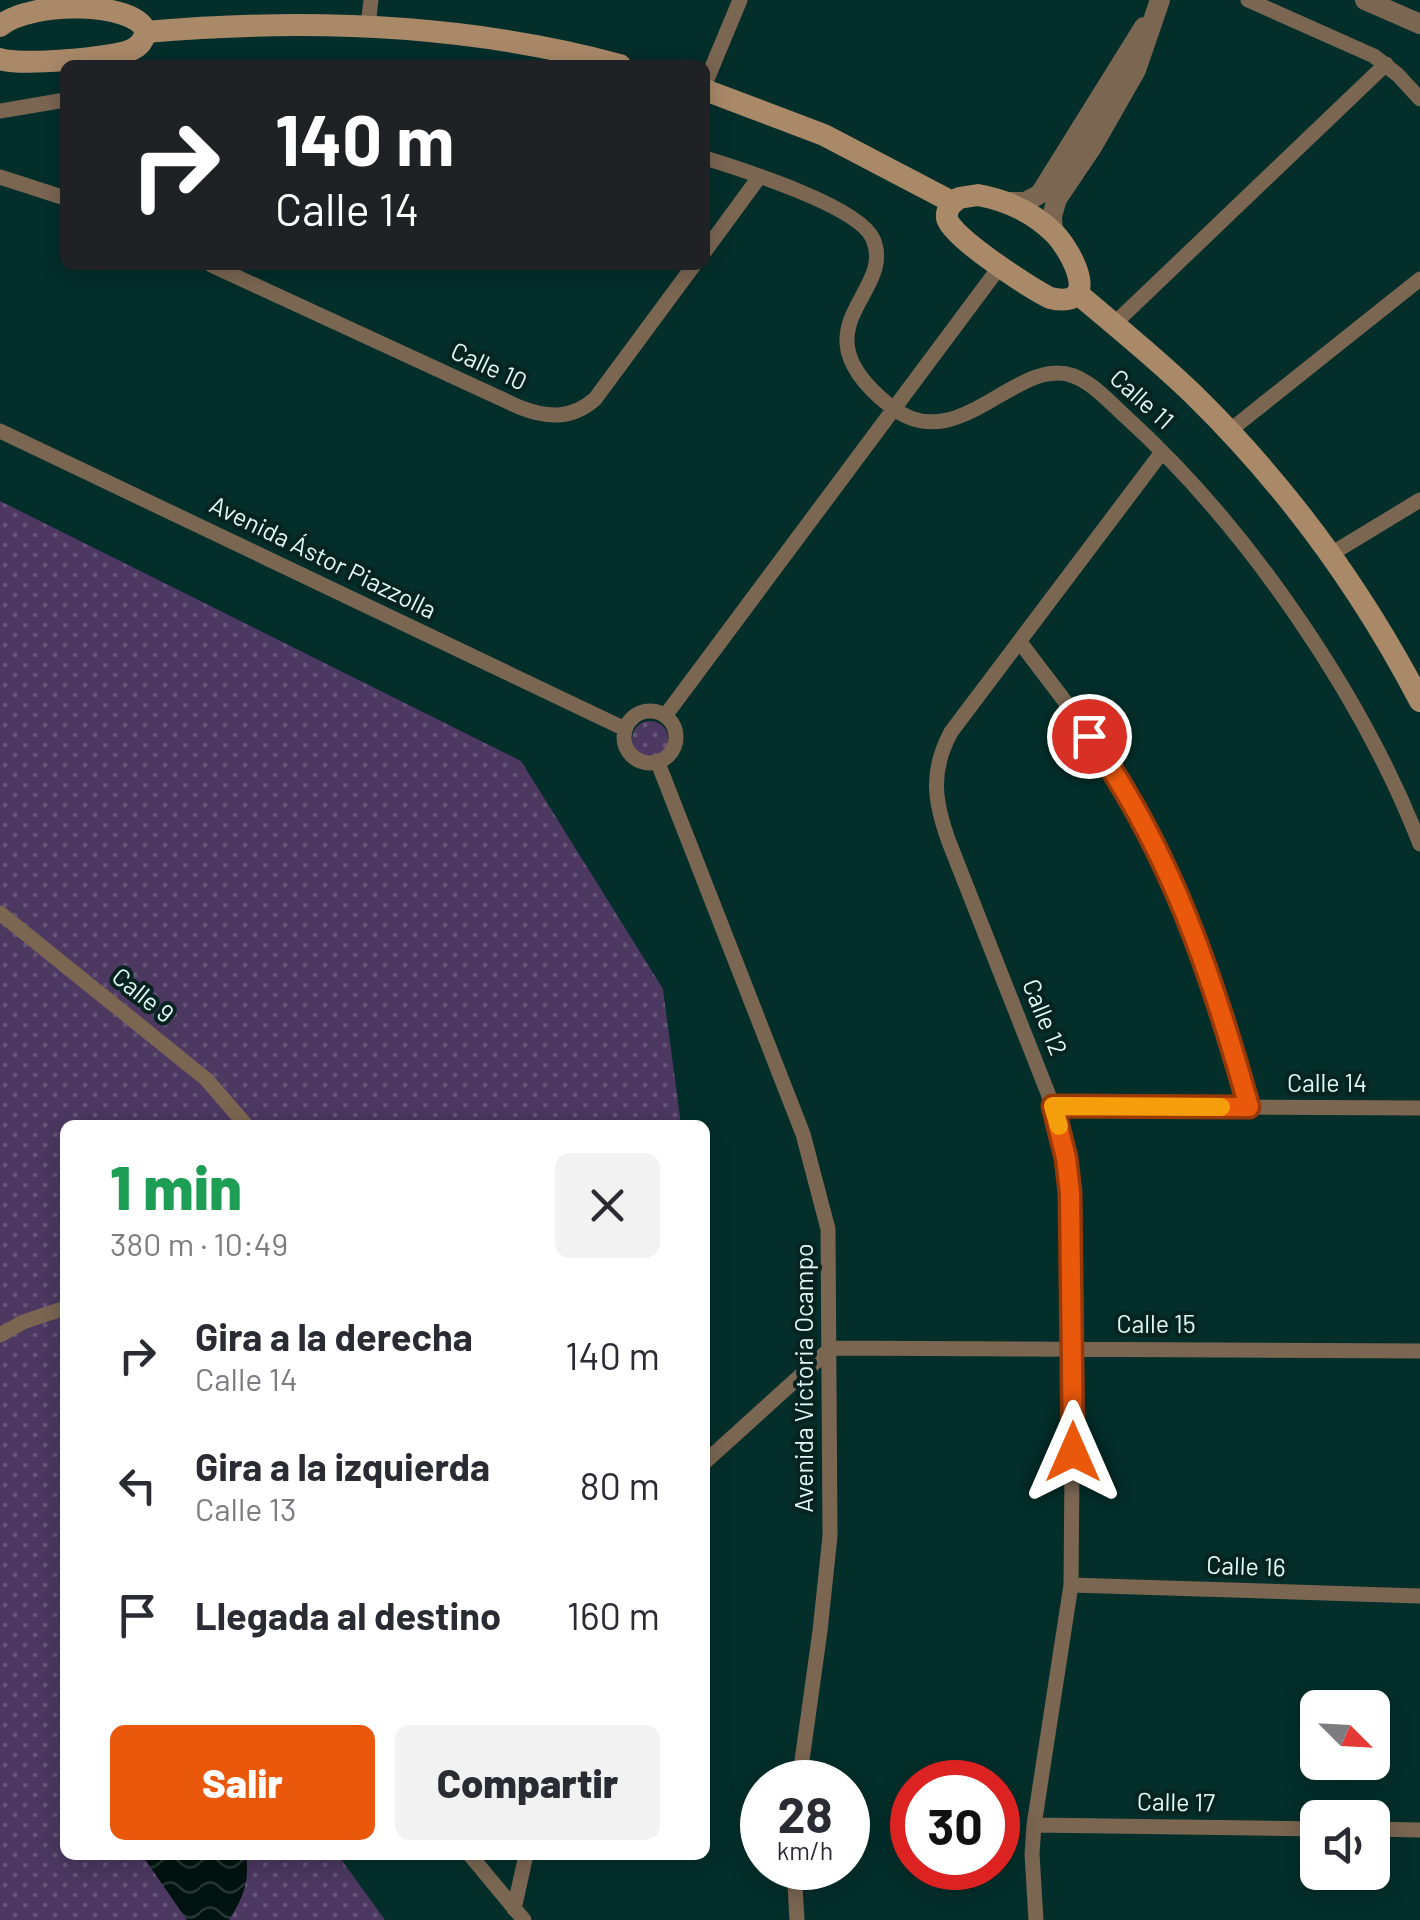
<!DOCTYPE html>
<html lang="es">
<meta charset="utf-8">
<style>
:root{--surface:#fff;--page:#f2f2f3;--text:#2b2b33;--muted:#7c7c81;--accent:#ea580c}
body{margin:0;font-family:Barlow,sans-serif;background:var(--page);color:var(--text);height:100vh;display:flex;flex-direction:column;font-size:38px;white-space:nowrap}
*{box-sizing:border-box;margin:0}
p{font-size:32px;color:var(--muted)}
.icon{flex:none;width:55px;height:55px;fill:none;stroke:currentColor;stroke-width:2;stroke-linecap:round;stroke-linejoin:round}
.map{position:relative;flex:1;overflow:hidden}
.sheet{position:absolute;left:60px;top:1120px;width:650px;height:740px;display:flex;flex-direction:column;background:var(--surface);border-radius:15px;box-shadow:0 5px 25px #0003}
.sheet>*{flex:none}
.hud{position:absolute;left:60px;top:60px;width:650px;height:210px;border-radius:15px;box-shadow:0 5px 25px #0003;background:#202124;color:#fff;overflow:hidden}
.needle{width:65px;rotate:114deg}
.buttons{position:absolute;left:1300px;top:1690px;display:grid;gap:20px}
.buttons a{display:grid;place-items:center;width:90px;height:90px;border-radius:15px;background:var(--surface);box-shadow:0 5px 25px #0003;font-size:50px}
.speed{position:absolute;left:740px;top:1760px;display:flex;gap:20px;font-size:50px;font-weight:700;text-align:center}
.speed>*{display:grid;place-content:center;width:130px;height:130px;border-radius:50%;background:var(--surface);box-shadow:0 5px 25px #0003;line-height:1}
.speed small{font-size:25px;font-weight:400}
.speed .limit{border:15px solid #d22;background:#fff;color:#111}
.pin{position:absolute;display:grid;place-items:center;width:85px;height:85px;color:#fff;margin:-42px;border:5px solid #fff;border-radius:50%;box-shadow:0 2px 10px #0007}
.me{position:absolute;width:110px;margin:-55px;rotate:0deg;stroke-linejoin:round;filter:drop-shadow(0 0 8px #0008)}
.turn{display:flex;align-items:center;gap:35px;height:210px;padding:0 50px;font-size:45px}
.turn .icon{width:130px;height:130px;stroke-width:2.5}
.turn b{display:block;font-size:70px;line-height:85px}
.round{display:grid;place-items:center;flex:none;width:105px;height:105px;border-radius:15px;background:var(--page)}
.overview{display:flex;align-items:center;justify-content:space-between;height:170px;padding:0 50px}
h1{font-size:60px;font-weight:800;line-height:75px;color:#1e9e55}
.primary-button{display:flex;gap:20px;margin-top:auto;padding:20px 50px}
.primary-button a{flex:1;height:115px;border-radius:15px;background:var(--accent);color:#fff;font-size:40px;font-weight:800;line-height:115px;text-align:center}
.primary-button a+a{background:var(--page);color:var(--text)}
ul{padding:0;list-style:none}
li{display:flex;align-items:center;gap:30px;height:130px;padding:0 50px}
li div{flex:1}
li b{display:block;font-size:38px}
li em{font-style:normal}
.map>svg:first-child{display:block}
.grass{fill:url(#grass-dots)}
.water{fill:url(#water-waves)}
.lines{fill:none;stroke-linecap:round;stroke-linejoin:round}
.minor{stroke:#7b6652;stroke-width:15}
.tertiary{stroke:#7b6652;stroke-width:20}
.secondary{stroke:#aa8969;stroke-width:22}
.route-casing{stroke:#983908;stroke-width:25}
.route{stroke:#ea580c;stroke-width:18}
.slow{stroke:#f59e0b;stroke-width:18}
.labels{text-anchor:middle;stroke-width:8;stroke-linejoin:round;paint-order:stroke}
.street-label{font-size:25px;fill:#e0fbf6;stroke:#062320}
</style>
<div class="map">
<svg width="1420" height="1920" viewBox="0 0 1420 1920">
<defs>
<pattern id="grass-dots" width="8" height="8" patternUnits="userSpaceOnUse" patternTransform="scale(2.5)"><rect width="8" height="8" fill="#4c3861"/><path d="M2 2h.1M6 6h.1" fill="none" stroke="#665678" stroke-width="1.8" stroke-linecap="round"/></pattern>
<pattern id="water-waves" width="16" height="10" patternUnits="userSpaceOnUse" patternTransform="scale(2.5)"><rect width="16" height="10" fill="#001310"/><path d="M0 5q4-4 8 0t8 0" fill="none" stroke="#253633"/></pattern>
</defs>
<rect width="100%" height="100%" fill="#032e2a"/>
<path class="grass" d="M0 501 521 761 663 989 681 1125H65V1855H338L385 1920H0Z
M632 739a18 18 0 1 1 36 0a18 18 0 1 1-36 0Z"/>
<path class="water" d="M142 1855H246C250 1881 243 1898 229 1920H187Z"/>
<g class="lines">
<path class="minor" d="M1248 0 1374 56 1398 75 1420 99
M368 25 371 0
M705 84 740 0
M0 111 65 100
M705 158C740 169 859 206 873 239 897 294 791 327 890 406 952 456 1006 372 1058 373 1085 373 1107 400 1126 417 1246 526 1361 693 1420 844
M0 177 65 198
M705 251 760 176
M211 265 519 407C547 418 571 420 595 399L694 265
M1114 324 1386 64
M0 431 625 729
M1228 432 1420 279
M1331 554 1420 500
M1020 642C1061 697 1106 752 1140 812 1191 904 1221 1006 1249 1107
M624 737a26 26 0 1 1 52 0a26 26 0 1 1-52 0Z
M665 716 1001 265
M658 763 803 1134 828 1229 830 1536 820 1631 799 1782
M0 913 206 1079 246 1125
M1053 1106 1420 1108
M0 1335 23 1322 65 1308
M705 1462 831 1348 1420 1351
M1071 1585 1420 1596
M1034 1825 1318 1829
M1372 1829 1420 1830
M470 1855 524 1920
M794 1868 797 1920
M514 1909 526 1855
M1036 1920 1032 1854 1034 1825 1071 1585 1073 1348 1070 1192 1066 1158 1053 1106 949 842C934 801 930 771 951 732L1162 452"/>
<path class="tertiary" d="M1365 0 1420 24
M1004 202H1025L1040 194 1144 27
M1053 233 1052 216 1057 199 1092 147 1136 70 1160 0"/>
<path class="secondary" d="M0 26C28 1 136 0 146 32 143 41 140 46 131 50 113 58 18 66 0 59
M146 32C304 18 465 23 620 65
M705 90 824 135 952 202
M978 195C1006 200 1034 213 1055 234 1072 252 1103 310 1050 298 1032 289 949 236 947 218 946 208 952 203 959 198Z
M1077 293C1116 326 1156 358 1193 394 1284 483 1361 588 1420 701"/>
</g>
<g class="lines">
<g class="route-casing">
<path id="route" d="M1073 1452 1070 1192 1066 1158 1053 1106 1249 1107C1212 975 1170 849 1089 736"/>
</g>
<use href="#route" class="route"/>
<path class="slow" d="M1059 1126 1053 1106 1221 1107"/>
</g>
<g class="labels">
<g class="street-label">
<text transform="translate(489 366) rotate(25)" y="9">Calle 10</text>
<text transform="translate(1142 399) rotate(42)" y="9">Calle 11</text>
<text transform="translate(323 557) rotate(26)" y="9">Avenida Ástor Piazzolla</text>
<text transform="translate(143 995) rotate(39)" y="9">Calle 9</text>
<text transform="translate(1045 1017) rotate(68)" y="9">Calle 12</text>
<text x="1327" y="1092">Calle 14</text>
<text x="1156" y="1333">Calle 15</text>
<text transform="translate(804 1378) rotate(-90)" y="9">Avenida Victoria Ocampo</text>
<text transform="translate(1246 1566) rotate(2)" y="9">Calle 16</text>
<text transform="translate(1176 1802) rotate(1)" y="9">Calle 17</text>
</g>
</g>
</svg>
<div class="buttons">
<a><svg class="needle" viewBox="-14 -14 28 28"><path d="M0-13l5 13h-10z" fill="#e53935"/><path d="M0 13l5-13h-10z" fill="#7c7c81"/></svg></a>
<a><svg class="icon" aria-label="sound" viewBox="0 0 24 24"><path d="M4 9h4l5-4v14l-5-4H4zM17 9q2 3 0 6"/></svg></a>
</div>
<div class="speed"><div>28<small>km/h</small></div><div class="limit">30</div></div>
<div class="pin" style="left:1089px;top:736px;background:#d93025"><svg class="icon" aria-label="arrive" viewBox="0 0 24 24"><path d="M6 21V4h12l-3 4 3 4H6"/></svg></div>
<svg class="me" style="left:1073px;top:1452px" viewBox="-20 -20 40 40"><path d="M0-17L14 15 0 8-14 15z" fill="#ea580c" stroke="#fff" stroke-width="4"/></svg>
<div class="hud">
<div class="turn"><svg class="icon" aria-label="right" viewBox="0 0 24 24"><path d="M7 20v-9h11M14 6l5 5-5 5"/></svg><div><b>140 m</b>Calle 14</div></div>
</div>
<section class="sheet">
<div class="overview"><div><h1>1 min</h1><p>380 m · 10:49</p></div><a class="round"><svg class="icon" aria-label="close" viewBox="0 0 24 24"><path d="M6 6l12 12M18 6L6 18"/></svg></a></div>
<ul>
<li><svg class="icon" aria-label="right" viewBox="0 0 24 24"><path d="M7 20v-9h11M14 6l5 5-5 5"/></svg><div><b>Gira a la derecha</b><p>Calle 14</p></div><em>140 m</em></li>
<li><svg class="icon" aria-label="left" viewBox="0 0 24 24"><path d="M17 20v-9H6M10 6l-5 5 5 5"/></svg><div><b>Gira a la izquierda</b><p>Calle 13</p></div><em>80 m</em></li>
<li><svg class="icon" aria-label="arrive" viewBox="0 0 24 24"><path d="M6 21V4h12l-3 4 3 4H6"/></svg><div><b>Llegada al destino</b></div><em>160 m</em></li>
</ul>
<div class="primary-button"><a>Salir</a><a>Compartir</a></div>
</section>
</div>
